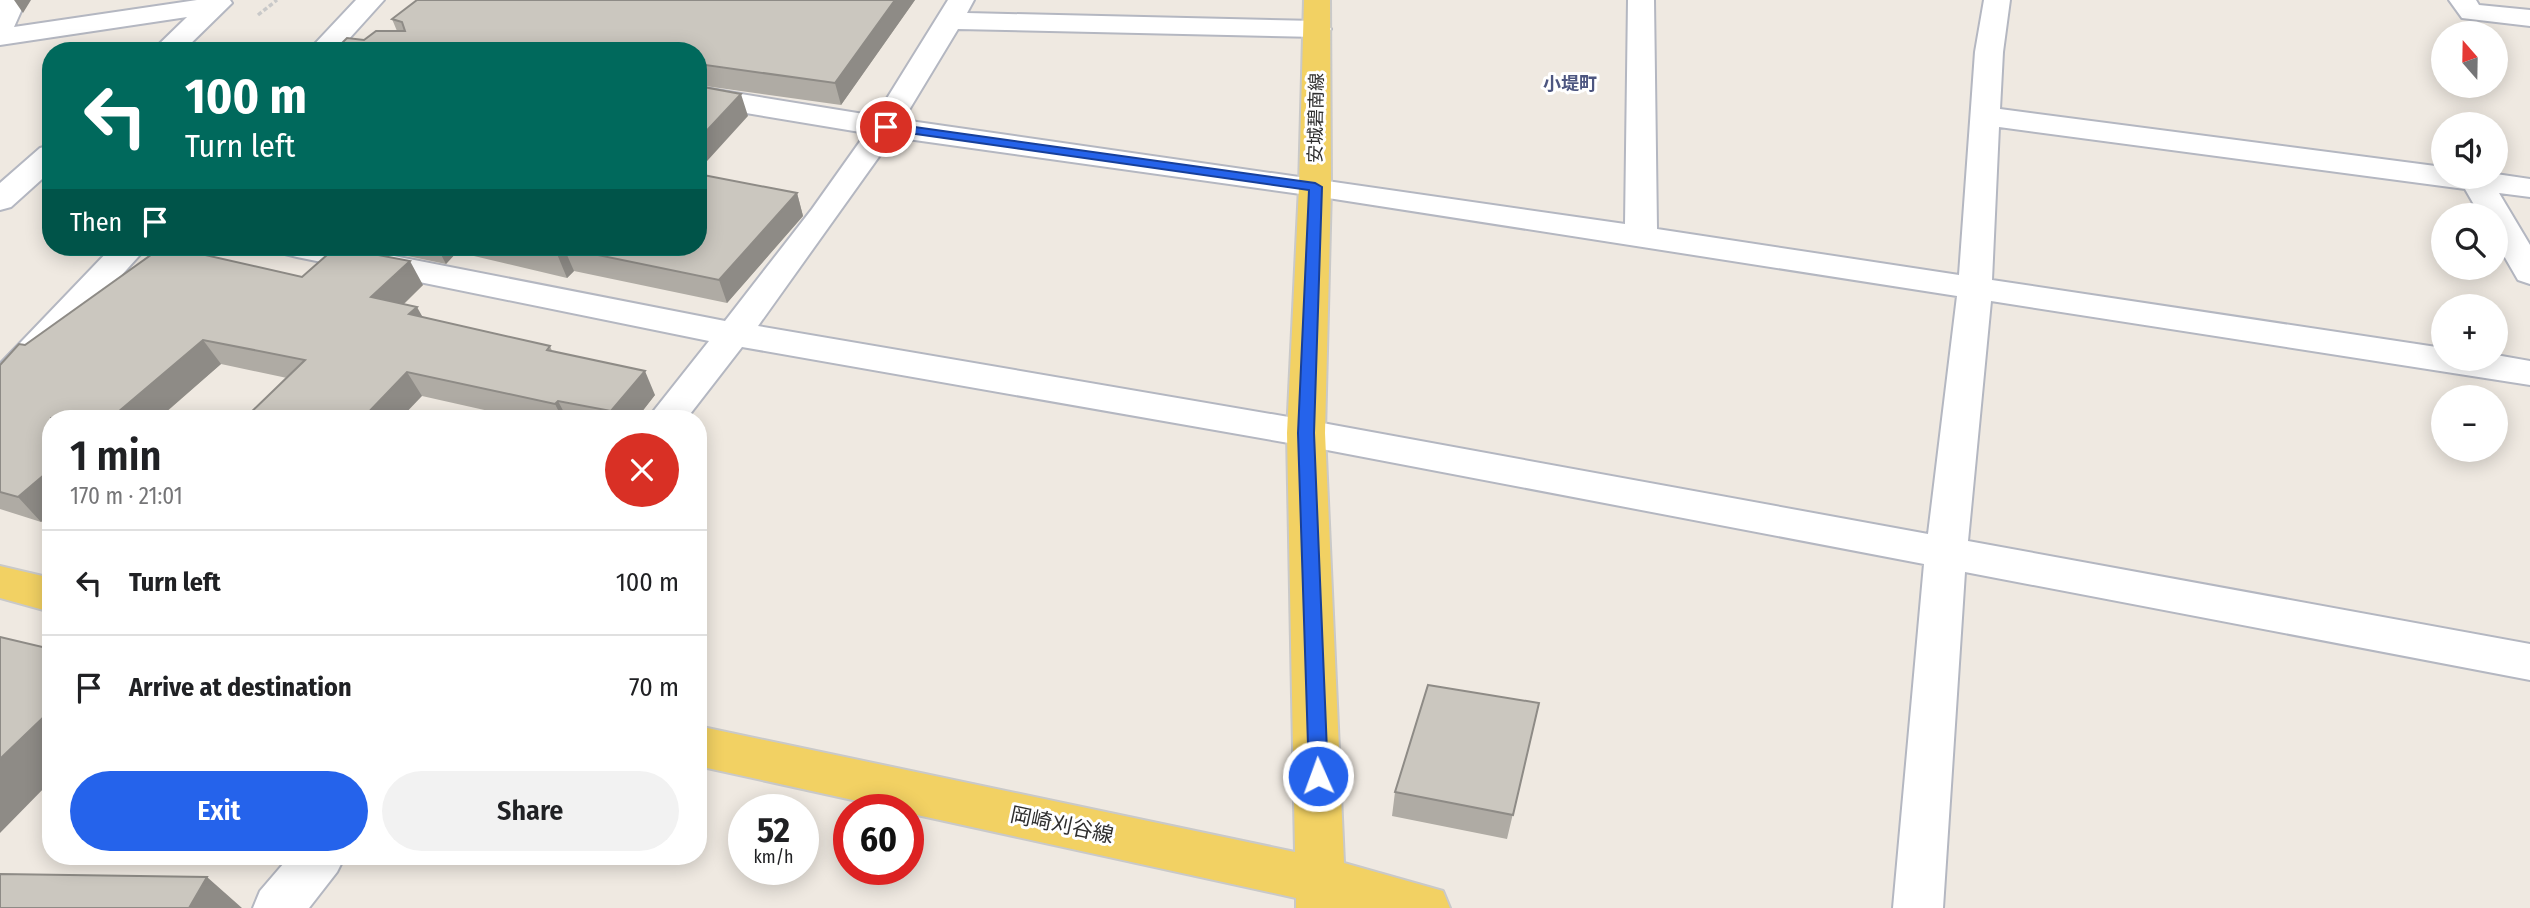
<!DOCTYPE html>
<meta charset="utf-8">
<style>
:root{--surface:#fff;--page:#f2f2f2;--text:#202124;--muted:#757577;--line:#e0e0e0;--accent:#2563eb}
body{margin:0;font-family:"Fira Sans Condensed","Noto Sans JP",sans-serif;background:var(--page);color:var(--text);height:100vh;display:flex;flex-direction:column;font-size:26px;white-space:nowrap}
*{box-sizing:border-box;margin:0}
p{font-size:23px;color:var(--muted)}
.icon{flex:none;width:38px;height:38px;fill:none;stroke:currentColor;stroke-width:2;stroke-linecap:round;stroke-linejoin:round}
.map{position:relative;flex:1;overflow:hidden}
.panel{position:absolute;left:42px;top:410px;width:665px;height:455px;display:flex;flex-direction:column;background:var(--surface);border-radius:28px;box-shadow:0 4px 18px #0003}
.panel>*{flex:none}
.top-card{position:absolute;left:42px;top:42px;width:665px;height:214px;border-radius:28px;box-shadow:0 4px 18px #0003;background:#00695c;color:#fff;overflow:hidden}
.needle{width:46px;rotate:340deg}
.buttons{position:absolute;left:2431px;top:21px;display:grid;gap:14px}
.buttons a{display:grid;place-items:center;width:77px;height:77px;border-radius:50%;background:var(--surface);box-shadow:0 4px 18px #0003;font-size:35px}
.speed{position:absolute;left:728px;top:794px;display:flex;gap:14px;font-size:35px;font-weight:700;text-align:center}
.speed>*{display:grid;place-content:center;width:91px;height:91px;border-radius:50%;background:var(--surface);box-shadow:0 4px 18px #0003;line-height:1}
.speed small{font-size:18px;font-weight:400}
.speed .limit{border:10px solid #d22;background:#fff;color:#111}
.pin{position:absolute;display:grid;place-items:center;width:60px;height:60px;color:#fff;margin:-30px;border:4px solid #fff;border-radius:50%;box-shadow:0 2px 7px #0007}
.me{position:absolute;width:77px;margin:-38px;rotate:358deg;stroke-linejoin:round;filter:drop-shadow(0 0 5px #0008)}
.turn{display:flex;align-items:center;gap:24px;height:147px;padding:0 28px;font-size:32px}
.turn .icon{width:91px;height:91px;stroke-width:2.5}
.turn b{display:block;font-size:49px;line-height:60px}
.then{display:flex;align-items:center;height:66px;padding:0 28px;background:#0003;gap:14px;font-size:26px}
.round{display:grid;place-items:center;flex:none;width:74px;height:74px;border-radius:37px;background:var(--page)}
.headline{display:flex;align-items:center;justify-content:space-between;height:119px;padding:0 28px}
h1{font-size:42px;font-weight:600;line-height:52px}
.action{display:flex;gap:14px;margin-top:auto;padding:14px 28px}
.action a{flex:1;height:80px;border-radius:42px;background:var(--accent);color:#fff;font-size:28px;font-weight:600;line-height:80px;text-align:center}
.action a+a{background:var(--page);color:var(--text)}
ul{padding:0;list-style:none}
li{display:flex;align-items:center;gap:21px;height:105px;padding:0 28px;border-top:2px solid var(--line)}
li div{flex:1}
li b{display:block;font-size:26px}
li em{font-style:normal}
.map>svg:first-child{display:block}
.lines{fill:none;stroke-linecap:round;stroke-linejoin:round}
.minor-casing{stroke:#b4b7c1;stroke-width:4}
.major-casing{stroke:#c9c9c9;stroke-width:4}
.path{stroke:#c9c9c9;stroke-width:3.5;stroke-dasharray:4.5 2.5;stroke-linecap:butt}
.minor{fill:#fff;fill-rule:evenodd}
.major{fill:#f2d163;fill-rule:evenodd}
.wall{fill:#afaba4}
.shaded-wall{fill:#8e8b86}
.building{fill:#cbc7bf;stroke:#8e8b86;stroke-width:2}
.route{fill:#2563eb;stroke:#184099;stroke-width:2}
.labels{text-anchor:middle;stroke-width:6;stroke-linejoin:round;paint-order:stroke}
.far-quarter-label{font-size:18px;font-weight:bold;fill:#4d5680;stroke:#fff}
.street-label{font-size:18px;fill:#2e2e2e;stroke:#fff}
.near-street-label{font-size:21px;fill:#2e2e2e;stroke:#fff}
</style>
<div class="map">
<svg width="2530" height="908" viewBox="0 0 2530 908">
<rect width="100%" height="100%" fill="#efe9e1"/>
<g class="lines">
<g class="minor-casing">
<path id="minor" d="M0 0H26L14 27 197 0H230L232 3 183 51H152L187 17 0 45Z
M356 0H384L338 51H308Z
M948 0H974L967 13 1317 21 1327 23 1331 29 1327 35 1317 37 958 29 903 120 1625 224 1628 0H1654L1657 229 1959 275 1975 52 1984 0H2010L2003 52 2000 109 2443 167V177H2496V174L2530 179V197L2499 193 2530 245V284L2518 280 2496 242V215H2480L2465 189 1999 127 1992 280 2443 348V359H2496V355L2530 361V385L1991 301 1968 541 2530 644V680L1965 572 1943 908H1893L1924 564 1306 446 742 347 687 418H648L709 341 297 257 285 254 280 247H348L725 321 812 209 866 133 698 105V87L876 116ZM893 137 1315 196 1957 296 1928 534 1306 420 758 326Z
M2449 0H2476L2479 5 2530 10V26L2462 18Z
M51 145V171L11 207 0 210V183L40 148Z
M112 247H147L13 395 0 399V364Z
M290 856H345L337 872 309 908H253L260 891Z"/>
</g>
<g class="major-casing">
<path id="major" d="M1304 0H1330L1331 187 1325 433 1344 863 1443 891 1450 908H1296V898L908 813V810H898L698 766V726L1295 852 1287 433 1299 187Z
M0 566 51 578V612L0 598Z"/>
</g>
<path class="path" d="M258 15 277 0"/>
<use href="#minor" class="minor"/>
<use href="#major" class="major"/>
</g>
<path class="wall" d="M915 0 841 105 698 85V51L364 40 397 31 392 19Z
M797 193 803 216 727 303 574 271 567 278 457 252 446 264 374 249 373 247H698Z
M302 277 423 285 404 304 423 317 550 346 552 351 655 395 637 418H520L422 396 287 378 221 364 41 522 0 509V365L25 345Z
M1539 703 1507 839 1392 816 1395 792Z"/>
<path class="shaded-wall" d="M14 0H31L23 13Z
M895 0H915L841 105 835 83Z
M741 94 748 116 698 171V140Z
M797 193 803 216 727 303 719 280Z
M437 247H454L457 252 446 264Z
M564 248 574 271 567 278 557 254Z
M410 261 423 285 386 321 371 297Z
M417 307 431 332 409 314Z
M203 340 221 364 159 418H111Z
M645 371 655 395 637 418H614L611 411Z
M407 372 422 396 401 418H363Z
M558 401 567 418H562L555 404Z
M51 469V513L41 522 18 497Z
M51 710V781L0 833V759Z
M207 877 242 908H189Z"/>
<path class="building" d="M417 0H895L835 83 698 64V51H334L347 38 364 40 376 31H405L402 22 392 19Z
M698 86 741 94 698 140Z
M698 174 797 193 719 280 564 248 557 254 523 247H698Z
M162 247H170L302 277 336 247 410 261 371 297 417 307 409 314 550 346 547 350 645 371 611 411 558 401 555 404 407 372 363 418H245L305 360 203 340 111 418H51V469L18 497 0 492V365L19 344 25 345Z
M0 637 51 649V710L0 759Z
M1428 685 1539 703 1513 815 1395 792Z
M0 874 207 877 189 908H0Z"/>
<path class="route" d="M886 123 1315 183 1322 187 1314 433 1328 776 1325 782 1318 784 1311 782 1309 776 1298 433 1309 190 881 129 880 127Z"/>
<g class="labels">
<g class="far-quarter-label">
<text x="1570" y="90">小堤町</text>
</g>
<g class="street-label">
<text transform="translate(1316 118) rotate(-89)" y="6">安城碧南線</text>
</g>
<g class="near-street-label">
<text transform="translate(1062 825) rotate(12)" y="7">岡崎刈谷線</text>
</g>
</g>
</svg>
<div class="buttons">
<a><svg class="needle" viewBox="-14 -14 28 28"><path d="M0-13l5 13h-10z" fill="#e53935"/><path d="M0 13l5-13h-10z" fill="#757577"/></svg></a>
<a><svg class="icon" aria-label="sound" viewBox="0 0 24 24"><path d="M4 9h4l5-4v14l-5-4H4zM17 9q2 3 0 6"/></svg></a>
<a><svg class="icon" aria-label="search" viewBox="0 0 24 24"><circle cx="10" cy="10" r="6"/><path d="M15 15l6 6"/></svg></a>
<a>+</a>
<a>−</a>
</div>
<div class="speed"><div>52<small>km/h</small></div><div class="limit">60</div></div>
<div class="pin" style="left:886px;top:127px;background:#d93025"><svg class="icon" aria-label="arrive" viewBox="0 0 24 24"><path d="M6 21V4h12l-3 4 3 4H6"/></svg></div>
<svg class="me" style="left:1318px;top:776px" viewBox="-20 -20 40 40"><circle r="17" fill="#2563eb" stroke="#fff" stroke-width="3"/><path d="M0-11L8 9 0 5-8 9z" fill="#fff"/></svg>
<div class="top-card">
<div class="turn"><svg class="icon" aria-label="left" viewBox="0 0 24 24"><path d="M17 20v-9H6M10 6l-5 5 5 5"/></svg><div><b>100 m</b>Turn left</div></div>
<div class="then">Then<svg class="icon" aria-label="arrive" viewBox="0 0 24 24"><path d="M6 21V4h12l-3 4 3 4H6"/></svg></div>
</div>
<section class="panel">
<div class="headline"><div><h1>1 min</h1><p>170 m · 21:01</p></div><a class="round" style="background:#d93025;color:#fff"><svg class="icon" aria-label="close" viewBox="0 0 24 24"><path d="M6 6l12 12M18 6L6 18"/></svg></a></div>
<ul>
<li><svg class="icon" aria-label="left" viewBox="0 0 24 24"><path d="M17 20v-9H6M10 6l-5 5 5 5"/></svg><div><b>Turn left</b></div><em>100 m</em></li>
<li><svg class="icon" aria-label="arrive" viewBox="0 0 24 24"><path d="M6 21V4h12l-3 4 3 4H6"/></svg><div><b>Arrive at destination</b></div><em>70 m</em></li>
</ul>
<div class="action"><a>Exit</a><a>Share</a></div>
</section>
</div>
